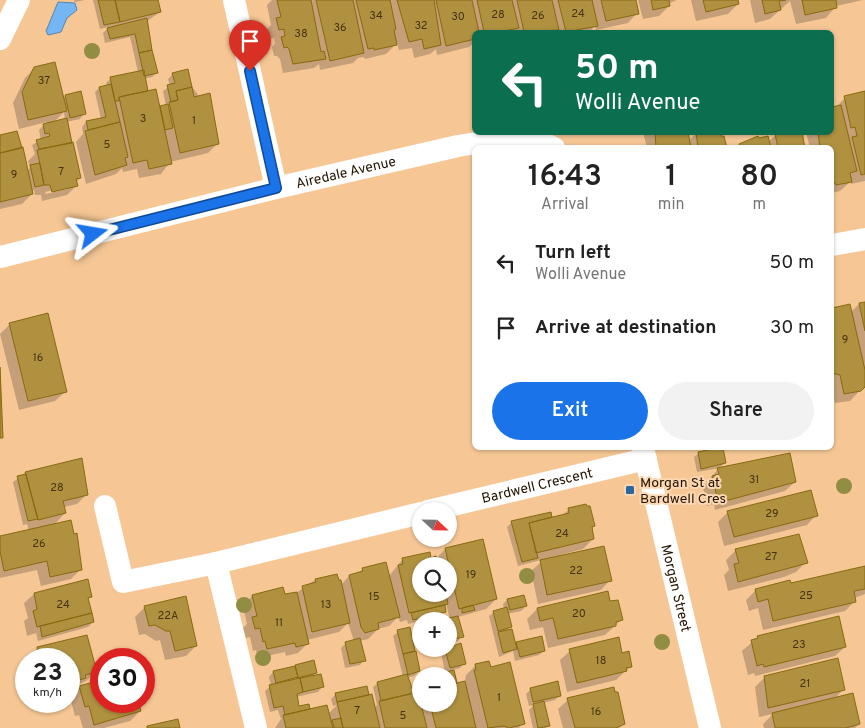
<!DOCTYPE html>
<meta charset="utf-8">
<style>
:root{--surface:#fff;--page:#f2f2f2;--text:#222;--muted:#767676;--accent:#1a73e8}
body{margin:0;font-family:Overpass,sans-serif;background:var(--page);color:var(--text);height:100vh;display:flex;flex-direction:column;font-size:19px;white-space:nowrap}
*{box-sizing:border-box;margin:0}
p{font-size:16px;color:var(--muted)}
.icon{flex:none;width:28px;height:28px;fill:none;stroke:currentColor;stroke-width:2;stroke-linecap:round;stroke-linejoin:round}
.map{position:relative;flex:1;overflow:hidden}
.side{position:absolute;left:472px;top:145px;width:362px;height:305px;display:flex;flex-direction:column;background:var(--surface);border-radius:8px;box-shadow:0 1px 4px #0004}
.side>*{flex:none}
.hud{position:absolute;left:472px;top:30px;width:362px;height:105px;border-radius:8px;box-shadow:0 1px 4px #0004;background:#0b6e4f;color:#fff;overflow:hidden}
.needle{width:32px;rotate:112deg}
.fabs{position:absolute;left:412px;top:502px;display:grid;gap:10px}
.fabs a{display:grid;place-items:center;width:45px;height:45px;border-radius:50%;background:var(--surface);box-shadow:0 1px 4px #0004;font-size:25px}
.speed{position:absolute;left:15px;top:648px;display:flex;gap:10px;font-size:25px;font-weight:700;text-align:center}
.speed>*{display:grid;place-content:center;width:65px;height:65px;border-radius:50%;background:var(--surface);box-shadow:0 1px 4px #0004;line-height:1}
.speed small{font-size:12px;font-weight:400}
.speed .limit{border:8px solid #d22;background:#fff;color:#111}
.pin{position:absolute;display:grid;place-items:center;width:42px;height:42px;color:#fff;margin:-51px -21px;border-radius:50% 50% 50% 0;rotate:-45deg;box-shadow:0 0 5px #0007}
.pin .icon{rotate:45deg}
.me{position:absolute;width:55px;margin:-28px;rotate:76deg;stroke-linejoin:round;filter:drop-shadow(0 0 4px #0008)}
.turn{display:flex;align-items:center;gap:18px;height:105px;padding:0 20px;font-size:22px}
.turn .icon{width:65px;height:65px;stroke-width:2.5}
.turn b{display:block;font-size:35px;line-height:42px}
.eta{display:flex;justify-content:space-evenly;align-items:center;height:85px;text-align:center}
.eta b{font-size:30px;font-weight:600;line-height:35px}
.action{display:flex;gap:10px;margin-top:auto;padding:10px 20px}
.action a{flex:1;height:58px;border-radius:30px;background:var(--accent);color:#fff;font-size:20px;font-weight:600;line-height:58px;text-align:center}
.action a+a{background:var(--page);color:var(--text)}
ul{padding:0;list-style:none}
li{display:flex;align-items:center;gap:15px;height:65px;padding:0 20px}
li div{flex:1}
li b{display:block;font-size:19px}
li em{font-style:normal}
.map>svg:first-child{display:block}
.water{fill:#74b6f4;stroke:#5c85ab}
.shadow{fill:#0003;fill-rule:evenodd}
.building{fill:#b09140;stroke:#886a0f}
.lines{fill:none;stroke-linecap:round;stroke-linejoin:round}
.minor{stroke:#fff;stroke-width:22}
.tree{fill:#918d43}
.route-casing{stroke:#114b97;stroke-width:12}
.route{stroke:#1a73e8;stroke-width:9}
.poi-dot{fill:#28669d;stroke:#fbd7b2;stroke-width:2}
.labels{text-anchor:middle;stroke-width:4;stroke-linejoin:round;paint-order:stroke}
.number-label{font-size:11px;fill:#463211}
.street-label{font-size:14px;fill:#231201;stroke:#fbd7b2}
.poi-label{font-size:14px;fill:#231201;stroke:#fbd7b2;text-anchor:start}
</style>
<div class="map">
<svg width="865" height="728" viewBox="0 0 865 728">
<rect width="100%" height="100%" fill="#f6c795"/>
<path class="water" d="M58 2 75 3 77 10 67 18 61 32 48 35 46 31Z"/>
<path class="shadow" d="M74 0H85L75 2Z
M93 0H157L160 12 146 22 157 72 152 77 144 79 147 92 159 107 166 106 163 91 170 86 168 79 173 74 192 87 197 93 218 143 208 153 170 162 161 174 139 178 137 169 123 172 122 168 116 174 86 184 76 142 83 134 82 127 86 122 101 119 95 92 99 88 107 86 106 83 111 78 138 72 130 37 105 43 103 33 109 27 100 29Z
M272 0H635L637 13 628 23 596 30 595 26 589 32H475V44V42L469 47 437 55 436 49 430 54 414 58 412 48 399 50 397 43 386 54 365 59 364 57 358 58 353 63 320 70 319 64 314 68 283 73 280 59 277 56H274L272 47 275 44 274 38 269 39 267 29 271 25 267 5Z
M638 0H677L668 4 669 6 659 16 643 19Z
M691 0H737L738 4 728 14 696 21Z
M750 0H863L836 6 826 18 796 24 790 1 770 19 755 23Z
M35 68 63 99 65 96 84 114 80 119 66 122 80 178 76 182V186L67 195 42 201 41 195H35L34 190 31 191 32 194 22 204 0 209V137L27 171 30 168 28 161 35 154 32 145 41 140 39 130 47 122 19 129 13 103 25 78ZM64 112 65 120 53 123ZM71 186 68 189 46 194 45 192Z
M865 93V181L851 184V181L840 191 832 193V148H810L806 132H832L835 108 845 98Z
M643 132H680L688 141 697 133 725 148H647Z
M776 135 804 148H737L748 140 767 138 768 142Z
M865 303V385L850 401 835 403 832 393V310L850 313 859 304Z
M10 324 65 392 55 401 19 410 0 334Z
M721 448 724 463 720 468 697 472 694 457 699 453Z
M718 469 795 482 785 491 715 510 714 504 707 506 703 487Z
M26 473 87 494 77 504 64 507 65 513 53 526 81 569 71 579 41 586 37 570 0 578V537L29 531 27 524 23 525 13 482Z
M568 510 594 526 591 529 593 539 583 549 518 566 507 527 511 523 550 514V517L548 520 562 516Z
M728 512 816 515 807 525 724 546 718 522Z
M445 549 496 599 486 609 458 617 462 636 458 641 449 643V621H444L450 619 446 604 444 606 445 611 440 616 408 624 407 620 400 622 398 617 389 626 378 629 368 639 360 641 364 660 360 665 345 668 341 648 346 643 354 641 348 623 339 632 307 640V644L298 653 286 656 285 652 258 658 256 650 253 651 250 637 246 638 243 628 247 624 243 606 252 596H284L296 593 315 580 336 575 341 585 349 576 357 574 363 569 389 576 402 560 429 553 430 559H436ZM421 566H449V594H421Z
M736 550 806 562 796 572 784 577 728 591 724 575 729 570 726 560Z
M541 562 610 580 601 590 538 604 531 571Z
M865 567V594L854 598 855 601 845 611 763 630 758 608 749 611 746 600 756 590 790 585Z
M607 593 609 603 621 620 605 635 548 648 543 627 530 630 527 619 537 609Z
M34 594 91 596 87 600 93 622 88 627 38 641 36 633 27 636 24 621 28 618 24 603Z
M507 600 526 606 521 611 507 614 510 627 507 630 514 645 517 643 544 651 539 655 515 661 513 651 499 657 489 616 494 612 504 609 503 604Z
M145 607 196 646 186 656 165 660 160 640 156 641 145 634 139 635 135 617Z
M409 629 419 671 414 676 407 678 413 694 419 700 421 697V704H449V676H433L445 673 441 652 445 649 460 644 464 663 460 668 453 670 456 684 465 681 466 675 475 666 488 662 523 723 519 728H275L281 719 278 710 270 712 265 691 271 686 269 677 273 672 313 662 316 673 312 677 322 687 318 692 296 697 298 707 328 714 337 705 333 706 331 699 336 694 368 696 374 708 377 705 373 687 378 683 403 677 393 636 398 632Z
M86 636 95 672 86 681 69 688V659H28L37 648Z
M758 637 845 647 835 656 755 676 754 673 748 675 742 651Z
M570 651 621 654 631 666 616 680 567 692 560 660Z
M765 677 844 689 834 699 859 724 855 728H764L763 724 773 714 759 717 755 687Z
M101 681V701L140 711 130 721 104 728H83L79 715 75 716 70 697 79 687Z
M531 689 560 695 555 700 543 703 548 726 546 728H533L529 710 534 705 529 706 526 694Z
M568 700 624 723 619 728H563L558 709Z"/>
<path class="building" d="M98 0H115L120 22 104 25Z
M115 0H158L161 12 120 22Z
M277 0H311L321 52 324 51 326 59 293 64 289 49 287 47 284 48 281 37 285 36 284 29 279 30 276 18 281 17Z
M316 0H353L364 53 330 61Z
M356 0H390L396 29 394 30 397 45 374 50V48L368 49Z
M397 0H434L441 45 424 49 422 39 409 42Z
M436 0H472L479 32H475V39L446 46Z
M477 0H512L519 28 499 32H484Z
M517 0H552L559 30 524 32Z
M558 0H592L598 26 566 32Z
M601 0H636L639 14 606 21Z
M651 0H669L670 6 653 10Z
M703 0H738L739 4 706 12Z
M762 0H786L779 1 781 10 765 14Z
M802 0H836L837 8 805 15Z
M147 18 152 50 139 53 135 34 110 39 107 28Z
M152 50 158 73 144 76 139 53Z
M55 62 67 111 28 120 22 92 34 67Z
M188 69 192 87 176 91 178 100 171 102 167 85 175 83 172 73Z
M144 70 148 91 119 97V101H115L110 77Z
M111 84 120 122 88 130 86 121 106 117 99 87Z
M192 87 194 97 210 93 219 144 180 153 169 102 178 100 176 91Z
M156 89 172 164 149 169 147 160 133 163 119 97Z
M81 91 86 114 70 118 65 95Z
M865 91V174L861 175 852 137 857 136 855 127 851 128 844 96Z
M168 104 173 128 165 130 160 106Z
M841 105 857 171 850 173 852 182 836 185 832 178V148H820L818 132H832V107Z
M67 118 72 143 39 149 36 140 50 136 49 133 45 134 43 124Z
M120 122 128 157 125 158 127 165 95 175 85 131Z
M17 131 22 148 0 153V135Z
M655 132H688L691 148H656Z
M696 132H720L721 136H724L727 148H698Z
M780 132H802L805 148H778L775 134Z
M758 136 759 138 768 136 771 148H740L739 144Z
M73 142 81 178 76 179 78 186 52 192 50 185H44L37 150Z
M23 147 33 194 0 202V153Z
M40 163 44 185 35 187 30 165Z
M865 302V331L859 303Z
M850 304 865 370V387L861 391 844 394 840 375 832 373V308Z
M48 313 67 392 28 401 9 323Z
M0 367 3 438H0Z
M717 448H723L726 463 701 469 698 452Z
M790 453 796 482 725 501 723 495 717 497 712 476 719 474 717 468Z
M82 458 88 495 63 501 66 513 38 520 25 472Z
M26 474 38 519 28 521 17 476Z
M811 490 818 516 734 537 727 511Z
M586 504 587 506H590L595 526 592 527 594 539 536 553 529 523 569 513 568 508Z
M551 512 552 517 529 523 538 558 522 562 511 521Z
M71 520 74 534 77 533 82 570 50 577 47 561 4 571 0 551V536Z
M799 534 808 563 738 582 734 564 739 563 735 549Z
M483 539 497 599 459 609 445 548Z
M604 546 612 581 547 595 540 560Z
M430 552 431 558 436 556 439 566H421V594H446L448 604 409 613 398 565 403 564 402 558Z
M386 562 400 617 378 623 379 629 365 633 361 627 349 575 363 571 362 568Z
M865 566V589L854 591 856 602 773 621 768 599 758 602 755 589 790 580 791 583Z
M337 574 339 580H341L350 623 312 632 302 586 316 582 315 579Z
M88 579 92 597 88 598 92 613 37 627 33 611 37 609 34 593Z
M283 587 285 594 297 592 309 644 296 647 295 643 267 649 265 641 263 642 260 628 255 629 252 617 257 616 252 595Z
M608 591 610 601 618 600 623 620 616 622V626L558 639 553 618 540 621 537 608Z
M524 595 527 606 510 610 507 599Z
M186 596 197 646 175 651 170 631H166L155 625 149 626 144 606Z
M445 605 446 612 413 620 411 613Z
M473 605 475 610 462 613V608Z
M507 607 512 627 498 631 493 611Z
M92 613 94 622 42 637 40 626Z
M458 616 464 637 450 640 449 621 444 619Z
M839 616 846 647 764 667 763 664 757 666 751 640 758 638 757 636Z
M410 627 415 651 403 654 397 630Z
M512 629 517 649 503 653 498 632Z
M87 635 97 672 85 675 86 678 69 683V659H40L37 647Z
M542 636 545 651 520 657 516 642Z
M619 637 622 653 629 651 632 667 626 668 627 671 577 683 569 649Z
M360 638 366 661 350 664 345 642Z
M461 643 466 664 450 668 445 649Z
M416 651 420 671 408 675 403 654Z
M838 658 845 690 768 708 764 676Z
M314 660 317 673 298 678 295 665Z
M489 661 491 667 510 662 525 724 509 728 504 726 488 728 474 670H476L475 664Z
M295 666 298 677 276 683 273 671Z
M454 670 457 683 449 685V676H428Z
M321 674 324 687 303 692 300 678Z
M407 674 414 693 381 701 377 682Z
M300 678 303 692 297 694 299 706 309 704 310 709 285 715 283 706 274 708 269 685Z
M101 680V701H138L141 711 94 725 89 706 85 707 79 686Z
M465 681 476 728H436L430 704H449V685Z
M558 681 561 696 533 702 530 688Z
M367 686 369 695 337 702 335 693Z
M614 687 615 692H618L625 724 616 728H575L567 698Z
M418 692 427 728H385L379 701Z
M853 693 860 724 846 728H775L772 713Z
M372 694 380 728H343L337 702Z
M544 701 550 726 538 728 533 704Z
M327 705 333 728H286L283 715Z
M341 718 343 728H334L332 720Z
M178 719 180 728H147V726Z"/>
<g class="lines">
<g class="minor">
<path d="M234 0 276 188"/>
<path d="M0 39 19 0"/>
<path d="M832 245 865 239"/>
<path id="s1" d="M0 257 276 188 458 146 514 137 533 138 554 148"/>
<path id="s2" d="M643 448 710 728"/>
<path d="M105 506 123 582 216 563"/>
<path id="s3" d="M428 511 646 459"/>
<path d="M256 728 216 563 421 513"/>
</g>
</g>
<g class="tree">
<circle cx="92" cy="51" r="8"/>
<circle cx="844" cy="486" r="8"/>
<circle cx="527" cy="576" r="8"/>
<circle cx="244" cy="605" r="8"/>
<circle cx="662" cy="642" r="8"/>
<circle cx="263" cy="658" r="8"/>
</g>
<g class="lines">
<g class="route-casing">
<path id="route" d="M93 234 276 188 250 71"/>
</g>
<use href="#route" class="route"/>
</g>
<rect class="poi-dot" x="625" y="485" width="10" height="10" rx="2.5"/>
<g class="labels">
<g class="number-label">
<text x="578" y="17">24</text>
<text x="498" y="18">28</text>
<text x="376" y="19">34</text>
<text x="538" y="19">26</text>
<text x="458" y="20">30</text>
<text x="421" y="29">32</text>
<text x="340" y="31">36</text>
<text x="301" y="37">38</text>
<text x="44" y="84">37</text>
<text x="143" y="122">3</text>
<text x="194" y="124">1</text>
<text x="107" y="148">5</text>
<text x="61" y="175">7</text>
<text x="14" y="178">9</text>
<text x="845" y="343">9</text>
<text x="38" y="361">16</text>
<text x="754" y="483">31</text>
<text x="57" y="491">28</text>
<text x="772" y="517">29</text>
<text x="562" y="537">24</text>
<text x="39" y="547">26</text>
<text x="771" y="560">27</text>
<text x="576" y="574">22</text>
<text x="471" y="578">19</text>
<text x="806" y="599">25</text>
<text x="374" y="600">15</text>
<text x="63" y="608">24</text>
<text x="326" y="608">13</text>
<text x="579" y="617">20</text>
<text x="168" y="619">22A</text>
<text x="279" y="626">11</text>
<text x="799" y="648">23</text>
<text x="601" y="664">18</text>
<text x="805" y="687">21</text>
<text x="499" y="701">1</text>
<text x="357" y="714">7</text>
<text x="596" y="715">16</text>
<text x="403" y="719">5</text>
</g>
<g class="street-label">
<text dy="5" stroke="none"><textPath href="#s1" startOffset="356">Airedale Avenue</textPath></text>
<text dy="5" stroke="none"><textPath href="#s3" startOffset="112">Bardwell Crescent</textPath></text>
<text dy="5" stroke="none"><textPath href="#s2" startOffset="144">Morgan Street</textPath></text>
</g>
<g class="poi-label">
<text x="640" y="487">Morgan St at<tspan x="640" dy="16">Bardwell Cres</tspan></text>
</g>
</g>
</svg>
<div class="fabs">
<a><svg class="needle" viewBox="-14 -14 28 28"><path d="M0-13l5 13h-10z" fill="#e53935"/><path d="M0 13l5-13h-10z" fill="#767676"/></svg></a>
<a><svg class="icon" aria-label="search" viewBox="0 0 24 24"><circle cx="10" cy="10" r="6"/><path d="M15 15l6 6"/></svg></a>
<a>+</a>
<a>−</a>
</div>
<div class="speed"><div>23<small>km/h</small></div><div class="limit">30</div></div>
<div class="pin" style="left:250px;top:71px;background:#d93025"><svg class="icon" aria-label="arrive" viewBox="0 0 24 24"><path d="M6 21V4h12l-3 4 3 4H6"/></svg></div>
<svg class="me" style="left:93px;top:234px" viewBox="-20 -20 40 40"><path d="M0-17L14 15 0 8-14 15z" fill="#1a73e8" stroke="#fff" stroke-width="4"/></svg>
<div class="hud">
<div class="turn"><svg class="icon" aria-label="left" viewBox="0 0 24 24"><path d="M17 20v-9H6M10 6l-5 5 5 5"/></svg><div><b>50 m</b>Wolli Avenue</div></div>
</div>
<section class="side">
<div class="eta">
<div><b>16:43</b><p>Arrival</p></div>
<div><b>1</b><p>min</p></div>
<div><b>80</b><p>m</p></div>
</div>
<ul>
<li><svg class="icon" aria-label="left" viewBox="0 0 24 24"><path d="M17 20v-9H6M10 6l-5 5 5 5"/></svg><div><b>Turn left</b><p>Wolli Avenue</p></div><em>50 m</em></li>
<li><svg class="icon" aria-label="arrive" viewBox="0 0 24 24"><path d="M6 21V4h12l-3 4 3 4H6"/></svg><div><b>Arrive at destination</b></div><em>30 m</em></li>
</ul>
<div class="action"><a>Exit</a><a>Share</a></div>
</section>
</div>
